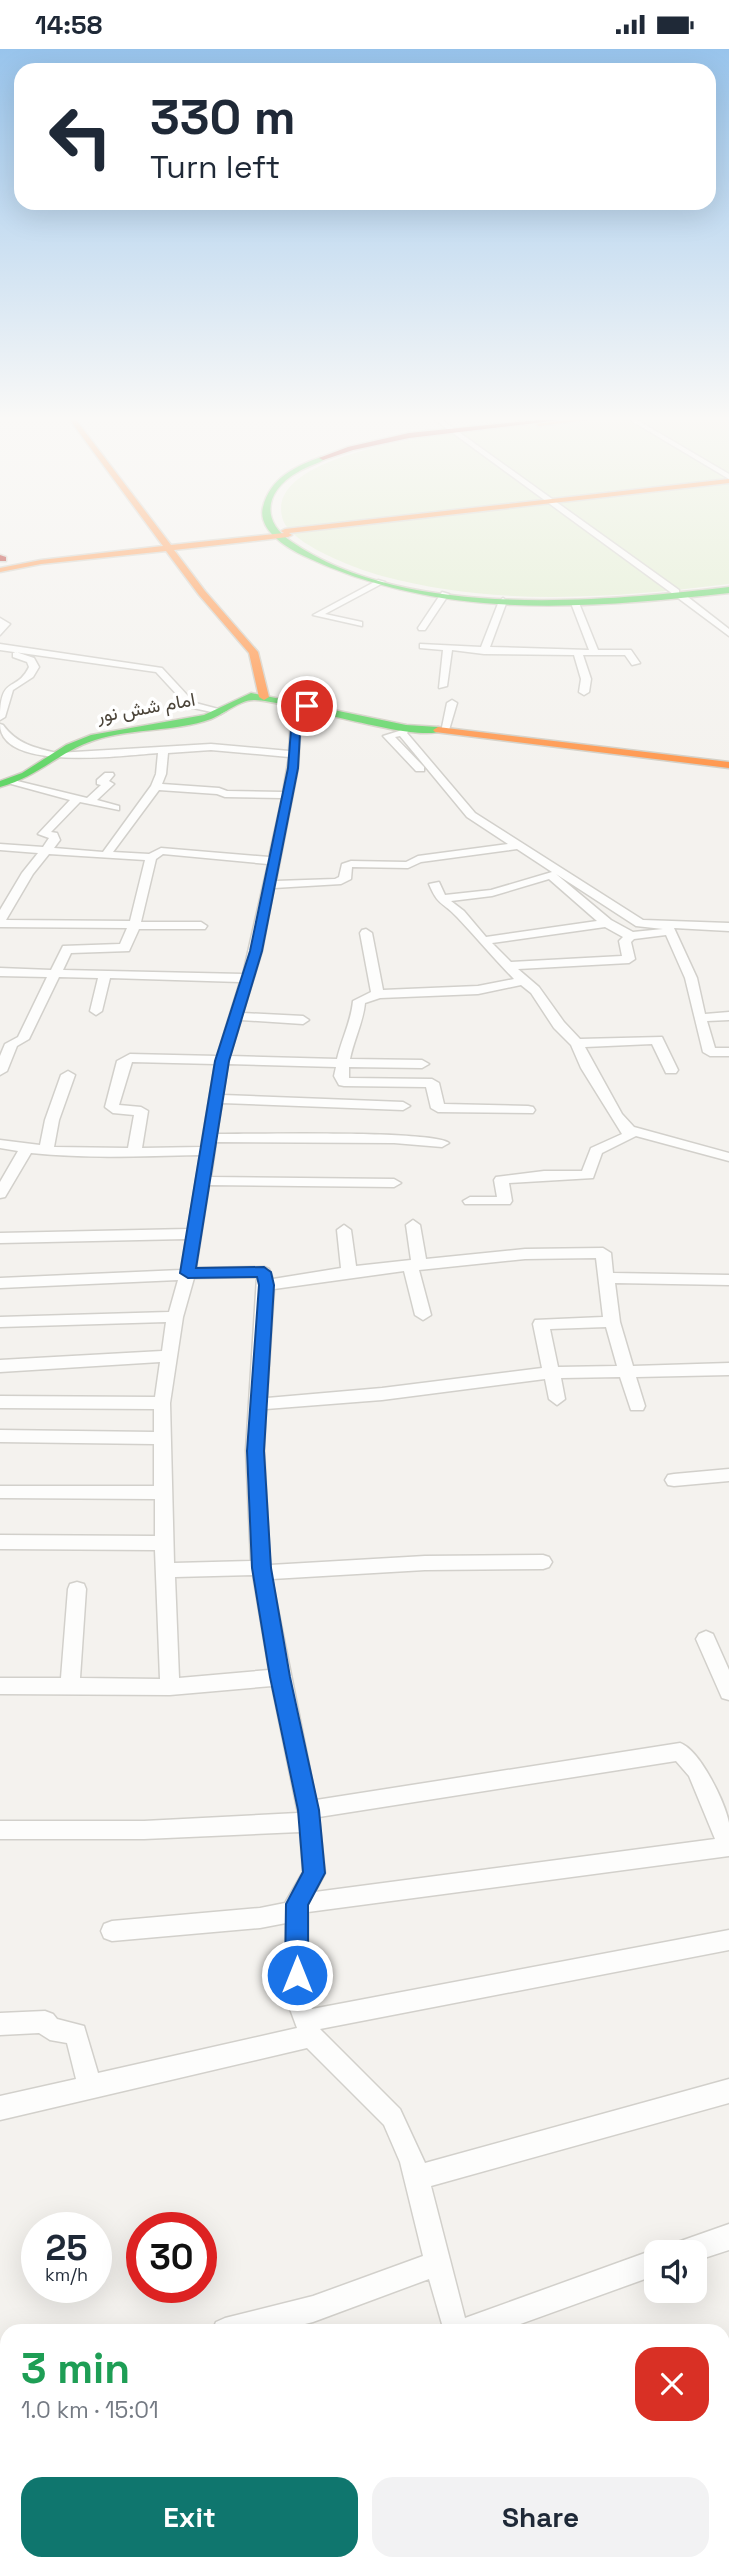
<!DOCTYPE html>
<meta charset="utf-8">
<style>
:root{--surface:#fff;--page:#f2f2f3;--text:#1f2937;--muted:#747a83;--accent:#0f766e}
body{margin:0;font-family:"Space Grotesk",Vazirmatn,sans-serif;background:var(--page);color:var(--text);height:100vh;display:flex;flex-direction:column;font-size:26px;white-space:nowrap}
*{box-sizing:border-box;margin:0}
p{font-size:23px;color:var(--muted)}
.icon{flex:none;width:38px;height:38px;fill:none;stroke:currentColor;stroke-width:2;stroke-linecap:round;stroke-linejoin:round}
.map{position:relative;flex:1;overflow:hidden}
.details{position:absolute;left:0px;top:2275px;width:730px;height:247px;display:flex;flex-direction:column;background:var(--surface);border-radius:21px 21px 0 0;box-shadow:0 7px 28px #0002}
.details>*{flex:none}
.hud{position:absolute;left:14px;top:14px;width:702px;height:147px;border-radius:21px;box-shadow:0 7px 28px #0002;background:#fff;color:var(--text);overflow:hidden}
.fabs{position:absolute;left:644px;top:2191px;display:grid;gap:14px}
.fabs a{display:grid;place-items:center;width:63px;height:63px;border-radius:14px;background:var(--surface);box-shadow:0 7px 28px #0002;font-size:35px}
.speed{position:absolute;left:21px;top:2163px;display:flex;gap:14px;font-size:35px;font-weight:700;text-align:center}
.speed>*{display:grid;place-content:center;width:91px;height:91px;border-radius:50%;background:var(--surface);box-shadow:0 7px 28px #0002;line-height:1}
.speed small{font-size:18px;font-weight:400}
.speed .limit{border:10px solid #d22;background:#fff;color:#111}
.pin{position:absolute;display:grid;place-items:center;width:60px;height:60px;color:#fff;margin:-30px;border:4px solid #fff;border-radius:50%;box-shadow:0 2px 7px #0007}
.me{position:absolute;width:77px;margin:-38px;rotate:0deg;stroke-linejoin:round;filter:drop-shadow(0 0 5px #0008)}
.turn{display:flex;align-items:center;gap:24px;height:147px;padding:0 21px;font-size:32px}
.turn .icon{width:91px;height:91px;stroke-width:2.5}
.turn b{display:block;font-size:49px;line-height:60px}
.round{display:grid;place-items:center;flex:none;width:74px;height:74px;border-radius:21px;background:var(--page)}
.headline{display:flex;align-items:center;justify-content:space-between;height:119px;padding:0 21px}
h1{font-size:42px;font-weight:700;line-height:52px;color:#1e9e55}
.action{display:flex;gap:14px;margin-top:auto;padding:14px 21px}
.action a{flex:1;height:80px;border-radius:21px;background:var(--accent);color:#fff;font-size:28px;font-weight:700;line-height:80px;text-align:center}
.action a+a{background:var(--page);color:var(--text)}
.status{display:flex;justify-content:space-between;align-items:center;height:49px;padding:0 35px;background:var(--surface);direction:ltr}
.status svg{height:19px;fill:currentColor}
.map>svg:first-child{display:block}
.green{fill:#e1eecf}
.lines{fill:none;stroke-linecap:round;stroke-linejoin:round}
.street-casing{stroke:#d2d0cb;stroke-width:3}
.fast-casing{stroke:#d3cfc5;stroke-width:3}
.slow-casing{stroke:#d3cfc5;stroke-width:3}
.jam-casing{stroke:#d3cfc5;stroke-width:3}
.street{fill:#fdfdfc;fill-rule:evenodd}
.fast{fill:#63d668;fill-rule:evenodd}
.slow{fill:#ff974d;fill-rule:evenodd}
.jam{fill:#b3261e;fill-rule:evenodd}
.route{fill:#1a73e8;stroke:#114b97;stroke-width:2}
.labels{text-anchor:middle;stroke-width:7;stroke-linejoin:round;paint-order:stroke}
.far-street-label{font-size:19px;fill:#4b4439;stroke:#fff}
</style>
<div class="status"><b>14:58</b><svg viewBox="0 0 49 12"><path d="M0 12V9h3v3zM5 12V6h3v6zM10 12V3h3v9zM15 12V0h3v12zM26 1h20v11H26zM47 4h2v5h-2z"/></svg></div>
<div class="map">
<svg width="729" height="2521" viewBox="0 0 729 2521">
<rect width="100%" height="100%" fill="#f4f2ee"/>
<path class="green" d="M587 371H729V535C613 549 497 558 382 527 357 520 292 496 283 471 255 388 541 375 587 371Z"/>
<g class="lines">
<g class="street-casing">
<path id="street" d="M435 371H442L679 541V545H673Z
M630 371H637L729 425V430Z
M378 531 385 533 325 565 362 573V577L313 566Z
M442 543 449 545 425 581H419L418 579Z
M678 545H684L729 580V587L678 549Z
M503 549 507 552 490 598 589 601 571 554 575 551 579 554 598 601H631L640 614 632 616 625 606H583L591 630 589 643 584 646 579 643 581 630 574 606 484 605 452 601 447 637 439 639 443 601 420 599V595L481 598 499 552Z
M0 569 10 575 0 586Z
M0 595 162 619 188 647V652L226 662 221 665 179 656 180 649 156 623 0 601Z
M16 603 34 609 39 618 33 628 13 641 5 668 0 671C0 624 16 645 29 618L27 613 13 608V604Z
M452 651 457 654 449 681 441 683 447 654Z
M304 656 312 658 301 669 298 719 276 832 335 830 339 828 342 815 351 812 406 813 418 807 508 795 467 768 400 687 395 688 424 718V722H416L383 687 399 682 406 676 411 679 407 684 475 764 643 871 729 874V882L674 879 697 929 705 965 729 963V971L707 972 715 999H729V1007H710L703 1003 685 929 666 886 634 890 631 893 635 910 629 914 518 920 539 938 564 973 580 990 662 988 678 1021 676 1024H666L652 995 585 998 622 1065 634 1078 729 1104V1112L636 1087 602 1104 593 1129 509 1134 512 1152 510 1155H465L463 1152 470 1148H497L494 1131 496 1128 544 1122H582L591 1099 622 1085 581 1019 571 996 554 979 531 944 521 936 478 945 380 949 365 954C363 974 354 990 350 1010L422 1011 429 1015 422 1019 349 1018V1029L432 1030 439 1034 444 1055 528 1057 533 1058 535 1061 533 1064 438 1063 431 1059 426 1038 344 1037 339 1036 334 1027 336 1018 228 1015 223 1046 403 1053 410 1057 403 1061 222 1054 217 1085C250 1085 435 1081 449 1094L442 1098 394 1094 216 1093 211 1128 394 1130 401 1134 394 1138 209 1136 196 1219 264 1218 269 1220 273 1230 341 1219 337 1181 344 1176 351 1181 356 1217 411 1211 406 1176 413 1171 420 1176 426 1210 525 1200 603 1199 611 1204 613 1224 729 1226V1236L615 1234 620 1273 633 1317 729 1314V1326L636 1328 645 1357 643 1361H631L620 1328 561 1329 565 1350 557 1356 549 1350 545 1330 382 1351 266 1360 264 1401 270 1516 425 1507 543 1506 549 1508 552 1513 549 1518 543 1520 425 1521 272 1530 316 1751 680 1694C700 1701 725 1753 729 1774 729 1784 729 1797 729 1807L308 1863V1949L312 1960 729 1881V1901L320 1980 400 2060 425 2114 729 2030V2054L431 2137 465 2269 656 2200 663 2203H656V2226L501 2282H444L429 2230 313 2273 277 2282H212L216 2273 225 2269 313 2247 423 2207 400 2113 384 2076 307 1999 0 2071V2047L76 2030 67 1994 50 1991 39 1984 0 1986V1964L45 1962 53 1965 57 1970 84 1977 98 2024 297 1979 286 1949V1874L260 1879 112 1892 104 1889 101 1882 104 1875 112 1872 260 1859 285 1854 303 1823 300 1783 144 1790H0V1772H144L298 1764 272 1637 170 1646 0 1645V1629H61L68 1540 70 1535 77 1533 84 1535 86 1540 80 1629 160 1630 155 1501 0 1500V1486L155 1487V1450L0 1449V1437H154V1395L0 1393V1381L154 1383V1360L0 1359V1347L155 1348 160 1313 0 1323V1311L162 1302 166 1273 0 1278V1268L169 1263 178 1231 0 1239V1229L181 1221 186 1190 0 1194V1184L188 1180 200 1106C143 1107 89 1110 31 1104L5 1148 0 1149V1133L18 1102 0 1099V1091L40 1096 45 1071 61 1026 68 1022 75 1026 59 1071 54 1098 128 1099 134 1066 113 1064 105 1058 117 1012 130 1005 217 1007 240 933 110 929 102 962 96 966 90 962 98 929 59 928 29 990 17 997 7 1022 0 1026V1007L5 995 18 988 47 928 0 927V919L51 921 63 897 120 895 127 879 0 878V861L22 824 38 804 0 801V795L43 798 49 789 38 785 70 751 4 733 9 730 87 749 101 736 97 735V731L105 724H113L114 726 109 732 114 735 97 751 119 757V761L80 753 51 783 57 784 60 791 54 799 103 803 151 737 156 725 158 704C126 706 0 724 0 675L3 676C17 695 35 699 57 704L211 695 289 702 291 668ZM211 701 289 708 283 743 227 742 219 739 162 735 166 725 168 704ZM159 741 217 745 225 748 282 749 269 808 161 799 149 805 113 803ZM517 800 552 823 491 841 445 846 439 833 429 835C438 857 443 853 457 868 477 889 495 911 514 930L478 937 383 941 372 884 366 880 362 881 360 884 371 943 353 952C351 973 342 989 337 1010L230 1007 241 971 303 975 309 971 303 967 243 964 262 902 274 839 341 835 351 830 352 818 408 819 421 813ZM49 805 145 811 130 872 6 871 33 825ZM163 805 268 815 243 925 63 921 71 904 129 902 139 880H205L207 877 201 873H141L156 810ZM556 825 636 877 663 880 633 883 611 871ZM549 830 597 872 486 888 464 862 451 852 492 847ZM605 878 623 888 619 892 622 907 511 913 492 894ZM132 1013 215 1015 201 1098 142 1099 148 1062 141 1058 119 1056ZM596 1209 603 1268 535 1271 533 1275 542 1319 382 1339 267 1349 274 1240 404 1222 415 1266 423 1271 431 1266 419 1221 525 1210ZM257 1228 246 1401 251 1512 174 1514 170 1354 183 1268 194 1229ZM606 1278 617 1317 558 1318 550 1280ZM253 1526 269 1621 179 1629 175 1528ZM676 1712 689 1727 715 1790 315 1843 325 1824 319 1768Z
M729 1420V1432L674 1437 668 1436 665 1431 668 1426 674 1425Z
M706 1582 713 1585 729 1621V1651L722 1649 696 1590 699 1585Z
M729 2175V2201L695 2212V2203H671L675 2194Z
M729 2346V2372L723 2375V2348Z
M530 2515H586L588 2521H528Z"/>
</g>
<g class="fast-casing">
<path id="fast" d="M321 408 327 409C318 415 307 417 298 423 266 441 259 471 292 493 405 571 599 553 729 538V544C583 560 441 572 304 507 287 499 257 481 263 458 270 429 296 417 321 408Z
M251 644 406 676 438 678 443 681C420 696 290 652 255 651 241 650 224 665 211 670 175 683 132 679 95 691 60 702 38 728 0 738V732L22 724 66 696 91 686 204 666Z"/>
</g>
<g class="slow-casing">
<path id="slow" d="M70 371H76L171 496 284 484 281 482 285 480 729 430V434L289 484 292 486 288 488 174 501 205 542 258 603 269 648 264 651 259 648 249 604 199 546 166 502 41 515 0 523V519L41 511 163 497Z
M565 371H585L539 377 536 375Z
M438 678 729 713V719L435 683 433 681Z"/>
</g>
<g class="jam-casing">
<path id="jam" d="M538 371H560L409 389 353 401 323 411 319 409 348 398 409 384Z
M0 506 6 508V512H0Z"/>
</g>
<use href="#street" class="street"/>
<use href="#fast" class="fast"/>
<use href="#slow" class="slow"/>
<use href="#jam" class="jam"/>
</g>
<linearGradient id="sky" x2="0" y2="1"><stop stop-color="#98c4ec"/><stop offset="0.51" stop-color="#faf9f7"/><stop offset="1" stop-color="#faf9f7" stop-opacity="0"/></linearGradient>
<rect width="729" height="724" fill="url(#sky)"/>
<path class="route" d="M304 655 312 657 301 668 298 719 262 902 229 1012 196 1219 264 1218 271 1223 274 1236 264 1402 271 1519 290 1628 319 1761 325 1824 308 1856V1926L305 1933 297 1936 289 1933 285 1926 286 1855 303 1823 298 1761 270 1628 252 1519 247 1402 259 1236 257 1228 188 1229 180 1224 215 1012 250 902 288 719 292 668Z"/>
<g class="labels">
<g class="far-street-label">
<text transform="translate(146 658) rotate(-10)" y="7">امام شش نور</text>
</g>
</g>
</svg>
<div class="fabs">
<a><svg class="icon" aria-label="sound" viewBox="0 0 24 24"><path d="M4 9h4l5-4v14l-5-4H4zM17 9q2 3 0 6"/></svg></a>
</div>
<div class="speed"><div>25<small>km/h</small></div><div class="limit">30</div></div>
<div class="pin" style="left:307px;top:657px;background:#d93025"><svg class="icon" aria-label="arrive" viewBox="0 0 24 24"><path d="M6 21V4h12l-3 4 3 4H6"/></svg></div>
<svg class="me" style="left:297px;top:1926px" viewBox="-20 -20 40 40"><circle r="17" fill="#1a73e8" stroke="#fff" stroke-width="3"/><path d="M0-11L8 9 0 5-8 9z" fill="#fff"/></svg>
<div class="hud">
<div class="turn"><svg class="icon" aria-label="left" viewBox="0 0 24 24"><path d="M17 20v-9H6M10 6l-5 5 5 5"/></svg><div><b>330 m</b>Turn left</div></div>
</div>
<section class="details">
<div class="headline"><div><h1>3 min</h1><p>1.0 km · 15:01</p></div><a class="round" style="background:#d93025;color:#fff"><svg class="icon" aria-label="close" viewBox="0 0 24 24"><path d="M6 6l12 12M18 6L6 18"/></svg></a></div>
<div class="action"><a>Exit</a><a>Share</a></div>
</section>
</div>
